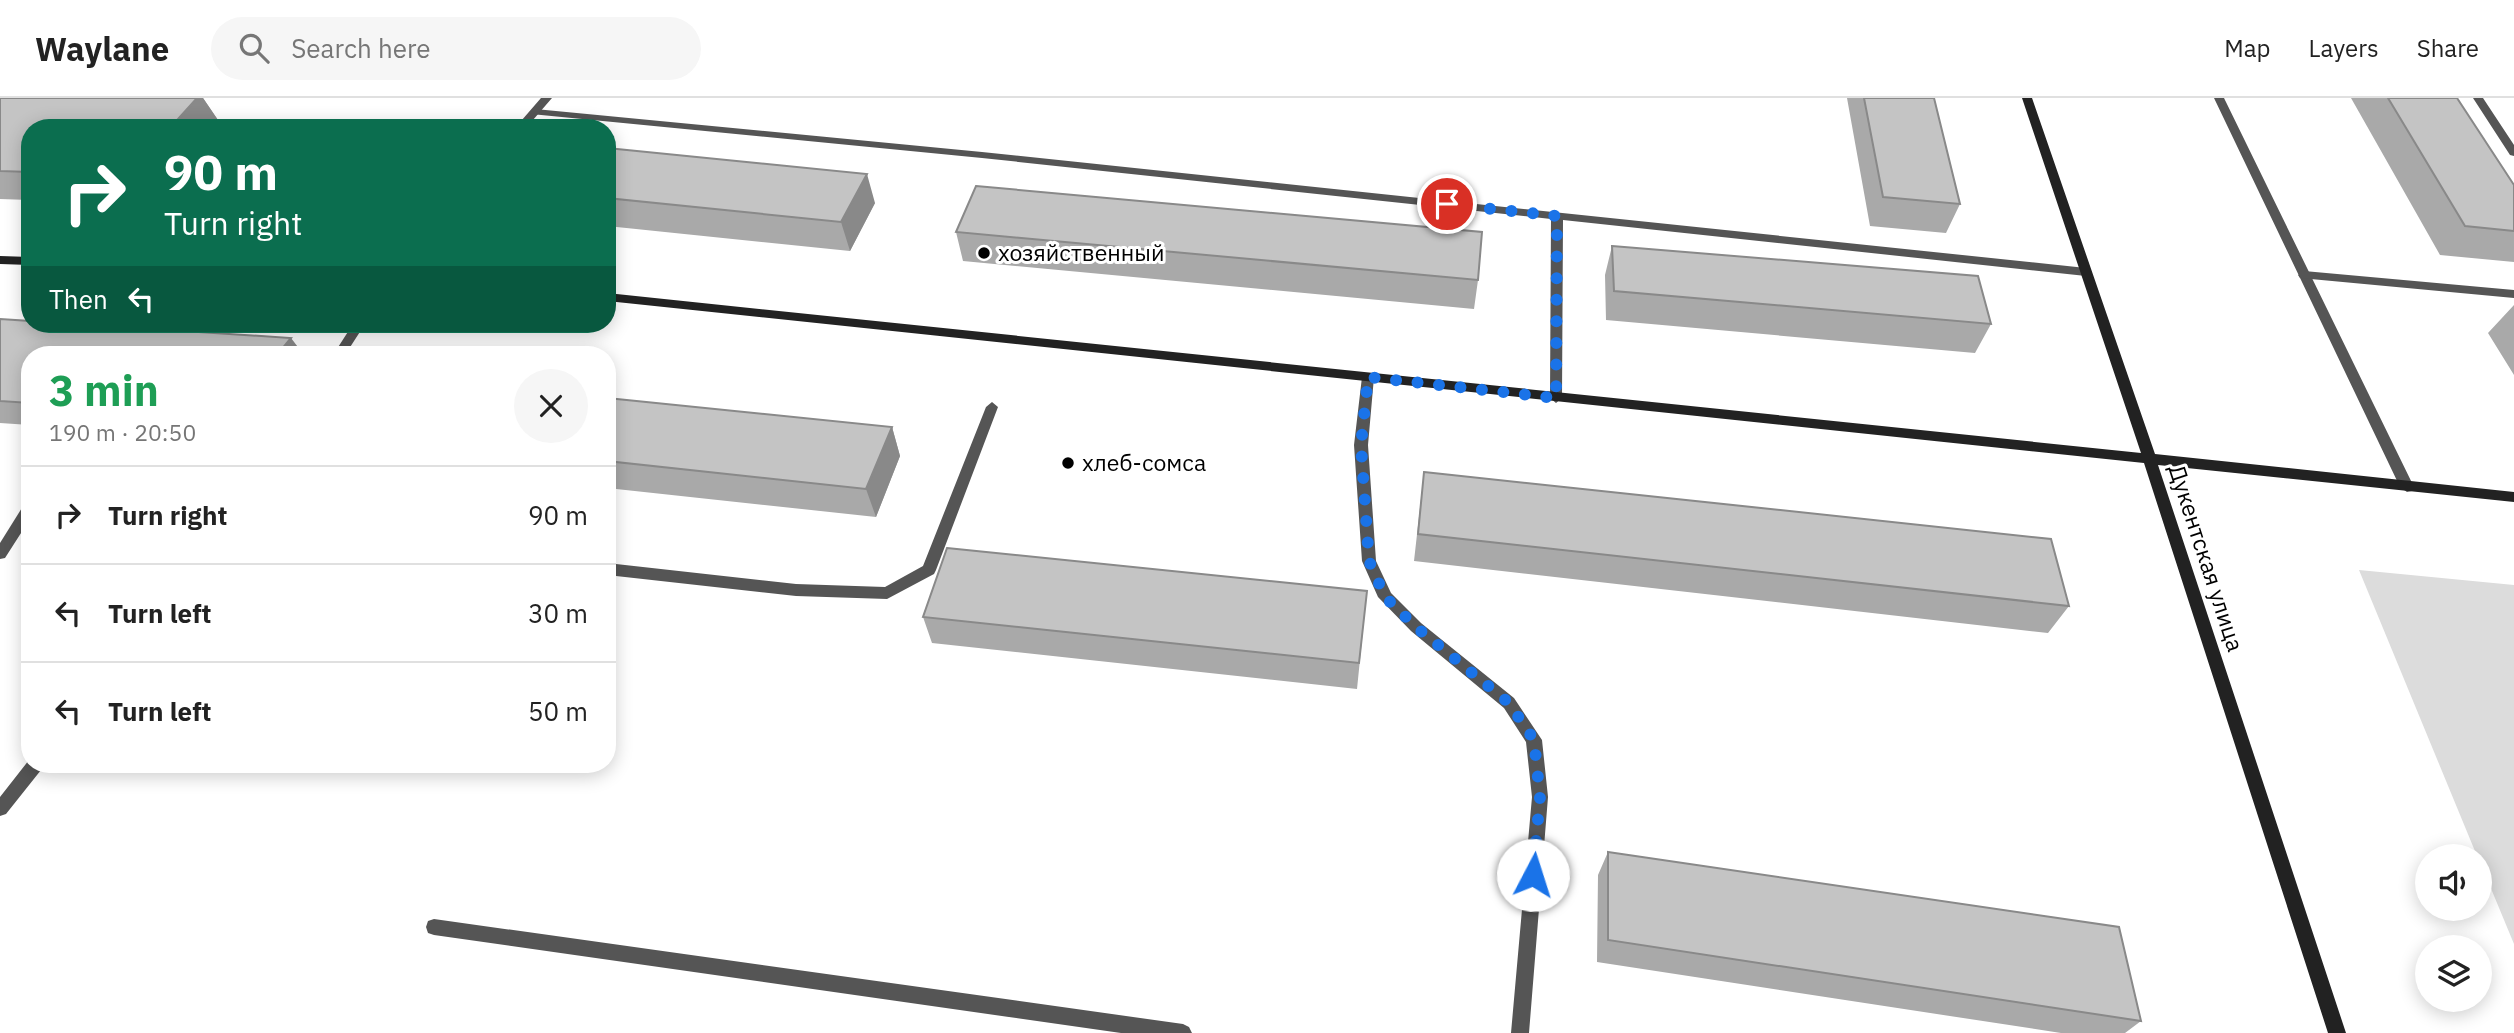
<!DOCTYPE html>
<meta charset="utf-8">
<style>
:root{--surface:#fff;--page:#f6f6f6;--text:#222;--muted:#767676;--line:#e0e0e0}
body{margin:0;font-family:"IBM Plex Sans",sans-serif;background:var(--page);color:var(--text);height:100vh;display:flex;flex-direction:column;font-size:26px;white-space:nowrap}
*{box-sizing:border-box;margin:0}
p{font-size:23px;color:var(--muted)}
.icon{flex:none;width:38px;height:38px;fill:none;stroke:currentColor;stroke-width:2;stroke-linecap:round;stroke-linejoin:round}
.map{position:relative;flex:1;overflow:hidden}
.details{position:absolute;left:21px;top:248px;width:595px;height:427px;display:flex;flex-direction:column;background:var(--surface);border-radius:28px;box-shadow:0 4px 18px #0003}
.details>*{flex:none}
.top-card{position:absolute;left:21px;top:21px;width:595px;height:214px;border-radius:28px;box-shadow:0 4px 18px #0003;background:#0b6e4f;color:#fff;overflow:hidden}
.tools{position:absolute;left:2415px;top:746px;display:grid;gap:14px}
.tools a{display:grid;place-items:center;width:77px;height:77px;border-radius:50%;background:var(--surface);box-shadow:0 4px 18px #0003;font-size:35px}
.pin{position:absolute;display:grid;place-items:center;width:60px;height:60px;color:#fff;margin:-30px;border:4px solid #fff;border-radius:50%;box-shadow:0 2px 7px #0007}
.me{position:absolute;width:77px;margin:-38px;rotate:5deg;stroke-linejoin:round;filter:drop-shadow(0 0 5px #0008)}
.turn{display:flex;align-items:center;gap:24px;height:147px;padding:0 28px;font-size:32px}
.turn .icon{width:91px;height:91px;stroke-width:2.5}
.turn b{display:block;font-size:49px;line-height:60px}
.then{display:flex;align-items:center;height:66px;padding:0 28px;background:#0003;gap:14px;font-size:26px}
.round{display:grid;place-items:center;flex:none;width:74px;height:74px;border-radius:37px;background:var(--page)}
.summary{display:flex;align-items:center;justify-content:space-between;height:119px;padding:0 28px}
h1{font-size:42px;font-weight:700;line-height:52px;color:#1e9e55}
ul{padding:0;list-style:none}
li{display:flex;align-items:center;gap:21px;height:98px;padding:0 28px;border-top:2px solid var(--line)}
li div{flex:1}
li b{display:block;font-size:26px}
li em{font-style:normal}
header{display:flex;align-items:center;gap:42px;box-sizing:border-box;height:98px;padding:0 35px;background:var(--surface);border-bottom:2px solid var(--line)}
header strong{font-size:33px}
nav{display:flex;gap:38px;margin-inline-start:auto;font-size:24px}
.search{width:490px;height:63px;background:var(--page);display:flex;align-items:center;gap:18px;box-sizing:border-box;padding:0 24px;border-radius:38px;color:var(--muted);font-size:26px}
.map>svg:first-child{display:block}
.green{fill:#dcdcdc}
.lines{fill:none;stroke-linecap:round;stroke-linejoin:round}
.lane{fill:#555;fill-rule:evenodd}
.street{fill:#555;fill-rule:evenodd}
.secondary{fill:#222;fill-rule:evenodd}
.wall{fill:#a9a9a9}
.shaded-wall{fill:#898989}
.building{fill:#c4c4c4;stroke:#898989;stroke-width:2}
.route{stroke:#1a73e8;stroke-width:12;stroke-dasharray:0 21.6}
.poi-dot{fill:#000;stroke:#fff;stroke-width:2.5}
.labels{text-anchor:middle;stroke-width:6;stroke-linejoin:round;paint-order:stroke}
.poi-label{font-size:23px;fill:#000;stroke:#fff;text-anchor:start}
.street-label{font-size:23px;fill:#000;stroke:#fff}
</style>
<header>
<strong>Waylane</strong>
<div class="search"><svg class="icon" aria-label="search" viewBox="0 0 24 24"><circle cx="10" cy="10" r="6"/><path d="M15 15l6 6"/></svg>Search here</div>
<nav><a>Map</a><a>Layers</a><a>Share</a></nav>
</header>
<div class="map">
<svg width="2514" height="935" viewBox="0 0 2514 935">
<rect width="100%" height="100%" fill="#fff"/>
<path class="green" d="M2359 472 2514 487V846L2480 764V758H2477Z"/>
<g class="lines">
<path class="lane" d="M2214 0H2224L2414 389 2412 393 2407 394 2400 389Z
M535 11 982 54 2086 170 2092 174 2086 178 1563 122 1562 300 1556 305 1550 300 1551 121 982 60 531 16 530 14Z
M30 404V421L5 460 0 461V445L25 405Z"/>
<path class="street" d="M541 0H552L526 30H515Z
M2473 0H2483L2514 47V58L2510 57Z
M2304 173 2514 192V200L2300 180 2298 177Z
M353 226H365L345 257H333Z
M1368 275 1374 279 1368 347 1376 463 1391 495 1421 525 1514 600 1542 642 1548 699 1529 935H1511L1532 699 1526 644 1504 610 1411 533 1378 499 1362 463 1354 347 1362 279Z
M992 304 998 309 936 472 934 476 887 501 796 498 607 477V465L796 486 885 489 923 468 986 309Z
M29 662 30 667H43L41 672 6 716 0 718V699Z
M434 821 1183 926 1189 929 1192 935H1121L434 837 428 835 426 829 428 823Z"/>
<path class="secondary" d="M2022 0H2032L2155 356 2514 394V404L2158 367 2346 935H2328L2144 365 607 203V195L2141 355Z
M0 158 30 159V167L0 166Z"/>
</g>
<path class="wall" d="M0 0H203L220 25 30 30V102L0 101Z
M1847 0H1934L1960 106 1946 135 1870 128Z
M2351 0H2457L2514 87V164L2440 157Z
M607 50 875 105 850 153 607 128Z
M956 134 1478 182 1474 211 963 163Z
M1612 148 1991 226 1975 255 1606 222 1605 177Z
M2514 207V277L2488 235Z
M0 221 30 257V327L0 325Z
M607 300 892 329 900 358 876 419 607 390Z
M1424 374 2069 508 2048 535 1414 463Z
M1367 493 1357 591 932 545 923 519Z
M1608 754 2141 923 2125 935H2061L1597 864 1598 777Z"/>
<path class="shaded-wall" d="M197 0H203L220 25 216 30H170Z
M867 76 875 105 850 153 841 124Z
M291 240 304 257H277Z
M892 329 900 358 876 419 866 391Z"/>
<path class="building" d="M0 0H197L170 30H30V74L0 73Z
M1864 0H1934L1960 106 1883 99Z
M2388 0H2457L2514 87V133L2465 128Z
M607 50 867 76 841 124 607 100Z
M976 88 1482 134 1478 182 956 134Z
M1612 148 1978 178 1991 226 1614 193Z
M0 221 30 223V226H76L291 240 277 257H30V305L0 303Z
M607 300 892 329 866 391 607 363Z
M1424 374 2051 441 2069 508 1418 436Z
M947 450 1367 493 1359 565 923 519Z
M1608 754 2119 829 2141 923 1608 842Z"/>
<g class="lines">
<path class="route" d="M1447 106 1557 118 1556 300 1368 279 1361 347 1369 463 1385 499 1416 529 1509 605 1534 642 1540 699 1533 777"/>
</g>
<g class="poi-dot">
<circle cx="984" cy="155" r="7"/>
<circle cx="1068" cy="365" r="7"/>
</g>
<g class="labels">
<g class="poi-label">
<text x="998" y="163">хозяйственный</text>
<text x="1082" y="373">хлеб-сомса</text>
</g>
<g class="street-label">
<text transform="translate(2206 460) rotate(72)" y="8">Дукентская улица</text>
</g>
</g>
</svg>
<div class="tools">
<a><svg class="icon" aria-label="sound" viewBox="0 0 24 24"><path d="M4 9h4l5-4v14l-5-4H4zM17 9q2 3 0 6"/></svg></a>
<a><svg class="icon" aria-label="layers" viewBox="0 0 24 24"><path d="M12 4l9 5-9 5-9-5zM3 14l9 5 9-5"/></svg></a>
</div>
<div class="pin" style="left:1447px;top:106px;background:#d93025"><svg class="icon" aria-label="arrive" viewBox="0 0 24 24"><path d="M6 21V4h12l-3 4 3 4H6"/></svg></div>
<svg class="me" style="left:1533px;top:777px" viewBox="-20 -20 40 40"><circle r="19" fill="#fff"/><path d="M0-13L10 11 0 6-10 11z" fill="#1a73e8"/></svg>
<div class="top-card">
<div class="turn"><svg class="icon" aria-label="right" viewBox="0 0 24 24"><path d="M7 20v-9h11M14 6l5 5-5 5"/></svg><div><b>90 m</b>Turn right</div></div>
<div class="then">Then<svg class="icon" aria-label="left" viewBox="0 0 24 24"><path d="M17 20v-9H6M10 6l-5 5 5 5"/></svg></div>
</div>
<section class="details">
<div class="summary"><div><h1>3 min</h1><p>190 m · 20:50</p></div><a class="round"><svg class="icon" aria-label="close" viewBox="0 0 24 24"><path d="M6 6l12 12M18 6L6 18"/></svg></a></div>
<ul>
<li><svg class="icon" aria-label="right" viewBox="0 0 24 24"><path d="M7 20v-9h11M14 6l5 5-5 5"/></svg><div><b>Turn right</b></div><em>90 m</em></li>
<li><svg class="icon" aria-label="left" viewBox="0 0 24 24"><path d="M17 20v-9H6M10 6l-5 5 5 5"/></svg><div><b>Turn left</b></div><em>30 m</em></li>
<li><svg class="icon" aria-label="left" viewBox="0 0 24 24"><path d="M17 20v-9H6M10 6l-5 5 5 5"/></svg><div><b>Turn left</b></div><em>50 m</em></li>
</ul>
</section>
</div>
